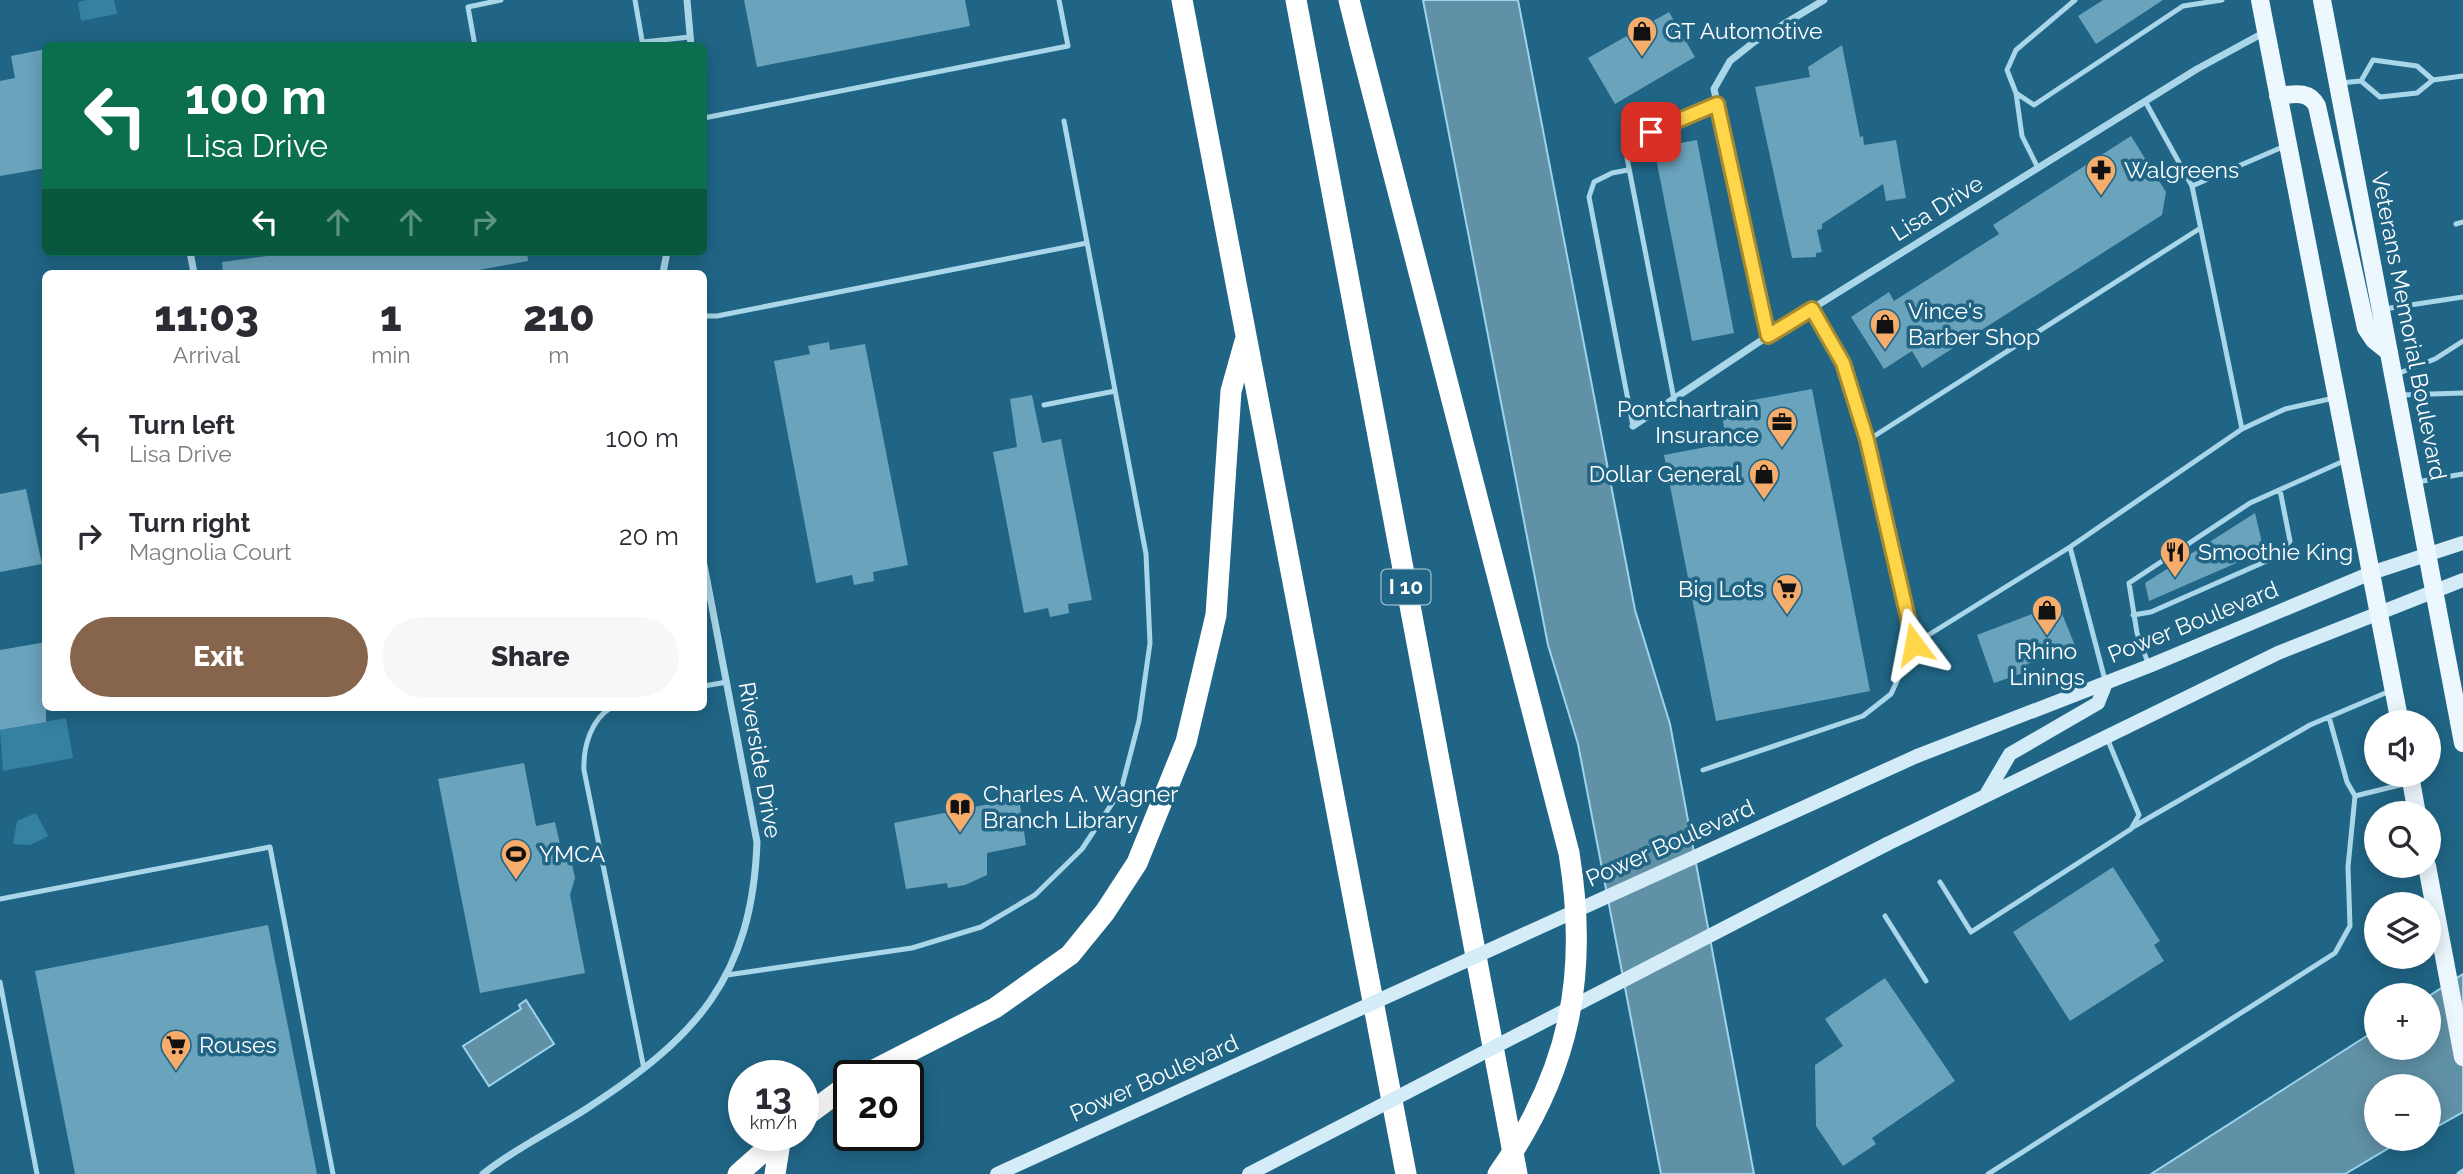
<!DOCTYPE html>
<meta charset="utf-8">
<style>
:root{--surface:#fff;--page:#f7f7f7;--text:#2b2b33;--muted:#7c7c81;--accent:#86654c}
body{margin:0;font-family:Raleway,sans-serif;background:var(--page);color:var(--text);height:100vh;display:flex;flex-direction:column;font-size:26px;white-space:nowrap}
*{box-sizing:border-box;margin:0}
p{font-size:23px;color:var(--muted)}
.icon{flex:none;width:38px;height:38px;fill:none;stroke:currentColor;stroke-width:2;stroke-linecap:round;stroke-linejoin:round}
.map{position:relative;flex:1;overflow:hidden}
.panel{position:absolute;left:42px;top:270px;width:665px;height:441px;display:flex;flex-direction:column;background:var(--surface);border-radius:10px;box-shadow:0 4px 18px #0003}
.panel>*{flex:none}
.banner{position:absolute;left:42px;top:42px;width:665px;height:214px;border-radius:10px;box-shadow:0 4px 18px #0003;background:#0b6e4f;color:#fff;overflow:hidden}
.tools{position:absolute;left:2364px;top:710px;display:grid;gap:14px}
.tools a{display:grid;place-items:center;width:77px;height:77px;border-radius:50%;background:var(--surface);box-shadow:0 4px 18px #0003;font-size:35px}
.speed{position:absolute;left:728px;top:1060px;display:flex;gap:14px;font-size:35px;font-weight:700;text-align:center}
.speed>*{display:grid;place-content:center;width:91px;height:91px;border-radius:50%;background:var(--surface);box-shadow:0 4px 18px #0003;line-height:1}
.speed small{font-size:18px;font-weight:400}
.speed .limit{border:4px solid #111;border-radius:10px;background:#fff;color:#111}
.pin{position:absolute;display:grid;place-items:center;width:60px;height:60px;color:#fff;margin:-30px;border-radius:14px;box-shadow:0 4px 10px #0006}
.me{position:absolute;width:77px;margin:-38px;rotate:347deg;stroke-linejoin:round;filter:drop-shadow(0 0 5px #0008)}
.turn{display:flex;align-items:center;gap:24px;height:147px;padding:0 28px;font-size:32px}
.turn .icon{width:91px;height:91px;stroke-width:2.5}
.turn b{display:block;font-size:49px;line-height:60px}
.lanes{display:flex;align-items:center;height:66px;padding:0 28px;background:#0003;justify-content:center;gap:35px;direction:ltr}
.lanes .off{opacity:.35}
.eta{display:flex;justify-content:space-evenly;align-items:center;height:119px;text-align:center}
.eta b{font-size:42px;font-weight:800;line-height:49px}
.primary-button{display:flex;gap:14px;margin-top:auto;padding:14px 28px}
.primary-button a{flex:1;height:80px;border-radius:42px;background:var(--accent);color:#fff;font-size:28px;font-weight:800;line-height:80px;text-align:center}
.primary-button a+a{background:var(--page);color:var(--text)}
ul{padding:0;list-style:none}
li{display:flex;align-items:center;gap:21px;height:98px;padding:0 28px}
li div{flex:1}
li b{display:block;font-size:26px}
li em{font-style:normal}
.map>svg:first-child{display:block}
.green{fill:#3481a2}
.water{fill:#6191a6;stroke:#9dd4eb;stroke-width:2}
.building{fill:#6aa3bc}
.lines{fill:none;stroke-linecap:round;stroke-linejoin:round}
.service{stroke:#a9d6e9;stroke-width:5}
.minor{stroke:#a9d6e9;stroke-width:7}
.secondary{stroke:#d4ecf7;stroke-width:14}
.primary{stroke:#ecf7fe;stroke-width:18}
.motorway{stroke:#fff;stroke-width:21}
.secondary-bridge{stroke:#d4ecf7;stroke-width:14}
.motorway-bridge{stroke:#fff;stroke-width:21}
.route-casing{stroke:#a68a30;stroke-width:18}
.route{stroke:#ffd54a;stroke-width:12}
.labels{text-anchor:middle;stroke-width:7;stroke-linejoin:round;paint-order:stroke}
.shield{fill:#206585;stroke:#bcd1da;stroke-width:2}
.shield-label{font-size:21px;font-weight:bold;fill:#fff}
.poi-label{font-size:23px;fill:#fff;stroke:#206585;text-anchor:start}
.street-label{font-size:23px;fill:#fff;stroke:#206585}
</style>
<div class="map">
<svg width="2463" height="1174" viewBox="0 0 2463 1174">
<rect width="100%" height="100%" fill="#206585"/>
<path class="green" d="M87 0H114L117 14 81 21 78 2Z
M66 718 73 758 3 771 0 730Z
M36 813 48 836 30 845 13 844 17 821Z"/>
<path class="water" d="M1423 0H1518L1635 610 1670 724 1754 1174H1661L1578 744 1548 645Z
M2463 974V1112L2429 1131V1087H2376V1139H2404L2345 1174H2151L2376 1030V1048H2429V996Z
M526 1000 554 1044 489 1086 463 1046 521 1009 519 1005Z"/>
<path class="building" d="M744 0H965L970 26 757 67Z
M2103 0H2163L2096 44 2078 16Z
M1669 12 1695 57 1615 104 1588 58Z
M1842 45 1860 137 1863 136 1864 145 1896 140 1906 198 1886 201 1883 184 1822 224V229L1817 230 1822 252 1816 253V257L1792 258 1755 87 1810 77 1808 67Z
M46 49V168L0 176V81L15 78 11 56Z
M2131 136 2166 192 2162 215 1922 368 1912 351 1884 369 1851 317 1889 292 1894 301 1999 234 1993 225Z
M1697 140 1734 333 1692 341 1654 148Z
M266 252H527L528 261 463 273H223L222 262 267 256Z
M829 342 830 350 865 344 908 565 873 572 874 581 854 585 852 575 816 583 774 361 810 354 808 346Z
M1812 389 1870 691 1716 721 1664 455 1727 443 1720 406Z
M1032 395 1042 443 1061 439 1092 600 1068 604 1069 613 1050 617 1048 608 1024 613 993 452 1017 447 1010 399Z
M26 489 42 564 0 572V494Z
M2255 513 2264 551 2149 601 2145 583Z
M2058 604 2076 648 2027 664 2029 671 1994 683 1977 635Z
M46 642V722L0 730V650Z
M524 763 536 826 555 822 561 849 572 864 575 878 570 895 585 973 480 993 438 779Z
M1019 798 1026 845 987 853V875L965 885 948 888 947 883 906 889 894 823Z
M2113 867 2160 941 2154 945 2164 961 2070 1021 2013 932Z
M268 925 317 1174H75L35 971Z
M1885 978 1955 1081 1872 1138 1876 1144 1843 1166 1816 1126 1815 1065 1843 1046 1825 1019Z"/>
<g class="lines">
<path class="service" d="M635 0 643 46
M2075 0 2016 50 2007 70 2016 93 2034 105 2183 6 2222 0
M643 42 690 37
M475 46 468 7 501 0
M2433 80 2417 66 2373 60 2361 81 2380 97 2417 93 2433 80 2463 76
M2340 83 2361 81
M2016 93 2022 136 2038 168
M2145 101 2192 186 2242 429 2285 409 2334 398
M704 118 1068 46 1059 0
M1628 170 1612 173 1594 182 1589 197 1633 426
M2192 186 2285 146
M2456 224 2463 222
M2199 229 1868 440 1914 644 2070 547 2242 429
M1812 309 1843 363 1868 440
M2384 309 2463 297
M704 316H717L1087 243
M2397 374 2435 359 2463 341
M2400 395 2463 393
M1674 399 1627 158 1651 133 1717 104
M1044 405 1115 391
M2417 482 2463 474
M2070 547 2105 680
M2133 615 2151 612 2278 556 2290 541 2280 490
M2148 663 2137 633 2129 583 2250 503 2346 460
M704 686 727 682
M612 707C591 719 583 747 584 770L644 1069
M2329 717 2347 782 2355 796 2408 783
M1703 770 1863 716 1891 694 1914 644
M2133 827 2310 725 2390 691
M1940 882 1971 932 2131 829 2139 815 2107 738
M0 899 270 847 333 1174
M1885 916 1926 981
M727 975 912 948 981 927 1035 895 1082 849 1121 790 1139 721 1150 643 1146 554 1064 121
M0 982 37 1174
M1988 1174 2335 953 2350 926 2348 867 2355 796
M2459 1174 2463 1171"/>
<path class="minor" d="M687 0 691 46
M190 252 194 273
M663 273 667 252
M1768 336 1714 89 1730 61 1754 42 1824 0
M1633 426 1768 336 2197 69 2265 32
M483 1174C514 1149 552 1131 586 1109 696 1038 752 978 757 842L704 565"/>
<path class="secondary" d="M1917 756 2149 666 2371 573 2463 543
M1987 793 2010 754 2098 703 2106 683
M1887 844 2278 653 2463 580
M997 1174 1234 1066"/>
<path class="primary" d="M2260 0 2400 723
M2322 0 2463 743
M2278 96C2294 94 2309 90 2317 106L2366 328 2374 340 2389 352
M2410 775 2417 814
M2427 866 2463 1057"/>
<path class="motorway" d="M1182 0 1406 1174
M1296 0 1517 1174
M1349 0 1360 44
M862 1076 995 1008 1070 955 1105 912 1137 863 1186 742 1216 615 1231 391 1245 341
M803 1118 849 1084
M738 1174 781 1136
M775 1174 781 1136"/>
<path class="secondary-bridge" d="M1234 1066 1917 756
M1249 1174 1887 844"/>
<path class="motorway-bridge" d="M1360 44 1569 853C1589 975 1570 1072 1498 1174"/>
</g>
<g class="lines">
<g class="route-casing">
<path id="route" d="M1651 132 1717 104 1768 336 1812 309 1843 363 1867 440 1914 644"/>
</g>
<use href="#route" class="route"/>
</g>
<defs>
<g id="shop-pin" transform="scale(1.575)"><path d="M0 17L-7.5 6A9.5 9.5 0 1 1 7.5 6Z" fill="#f6ac6a" stroke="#206585"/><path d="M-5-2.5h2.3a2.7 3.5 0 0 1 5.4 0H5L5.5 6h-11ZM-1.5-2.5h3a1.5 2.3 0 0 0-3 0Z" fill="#111"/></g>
<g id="pharmacy-pin" transform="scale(1.575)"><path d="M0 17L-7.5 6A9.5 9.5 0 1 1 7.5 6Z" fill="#f6ac6a" stroke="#206585"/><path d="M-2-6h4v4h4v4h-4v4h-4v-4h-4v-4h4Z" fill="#111"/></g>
<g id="office-pin" transform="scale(1.575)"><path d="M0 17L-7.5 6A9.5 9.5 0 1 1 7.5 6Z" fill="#f6ac6a" stroke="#206585"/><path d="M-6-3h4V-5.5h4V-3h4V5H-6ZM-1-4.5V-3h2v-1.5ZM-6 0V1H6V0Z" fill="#111"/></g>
<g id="restaurant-pin" transform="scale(1.575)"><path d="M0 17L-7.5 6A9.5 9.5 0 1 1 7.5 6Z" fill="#f6ac6a" stroke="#206585"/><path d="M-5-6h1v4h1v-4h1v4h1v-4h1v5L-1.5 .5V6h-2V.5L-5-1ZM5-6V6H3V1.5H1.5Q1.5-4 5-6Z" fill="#111"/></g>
<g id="supermarket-pin" transform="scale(1.575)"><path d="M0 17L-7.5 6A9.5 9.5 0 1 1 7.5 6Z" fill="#f6ac6a" stroke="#206585"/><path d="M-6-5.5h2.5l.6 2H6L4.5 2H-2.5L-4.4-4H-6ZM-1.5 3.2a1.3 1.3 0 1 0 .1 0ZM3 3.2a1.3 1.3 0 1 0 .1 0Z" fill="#111"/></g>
<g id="library-pin" transform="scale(1.575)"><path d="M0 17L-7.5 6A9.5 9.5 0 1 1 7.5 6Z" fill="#f6ac6a" stroke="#206585"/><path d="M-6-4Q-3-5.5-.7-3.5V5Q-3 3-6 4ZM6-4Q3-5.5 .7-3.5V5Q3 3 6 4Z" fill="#111"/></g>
<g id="stadium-pin" transform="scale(1.575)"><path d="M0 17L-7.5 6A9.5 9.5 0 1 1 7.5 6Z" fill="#f6ac6a" stroke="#206585"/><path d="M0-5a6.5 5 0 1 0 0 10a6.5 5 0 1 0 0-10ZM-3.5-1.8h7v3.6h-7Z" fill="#111"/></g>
</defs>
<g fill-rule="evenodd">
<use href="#shop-pin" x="1642" y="31"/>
<use href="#pharmacy-pin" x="2101" y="170"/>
<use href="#shop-pin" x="1885" y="324"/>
<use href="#office-pin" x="1782" y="422"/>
<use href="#shop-pin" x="1764" y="474"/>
<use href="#restaurant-pin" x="2175" y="552"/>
<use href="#supermarket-pin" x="1787" y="589"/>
<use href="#shop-pin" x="2047" y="610"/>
<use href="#library-pin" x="960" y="807"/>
<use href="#stadium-pin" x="516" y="854"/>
<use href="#supermarket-pin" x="176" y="1045"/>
</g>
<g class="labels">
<rect class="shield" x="1381.5" y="569.5" width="49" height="35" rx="5"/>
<g class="shield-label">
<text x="1406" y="594">I 10</text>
</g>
<g class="poi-label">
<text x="1665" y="39">GT Automotive</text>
<text x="2124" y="178">Walgreens</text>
<text x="1908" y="319">Vince's<tspan x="1908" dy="26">Barber Shop</tspan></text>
<text x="1759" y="417" text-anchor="end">Pontchartrain<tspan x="1759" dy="26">Insurance</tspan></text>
<text x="1741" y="482" text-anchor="end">Dollar General</text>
<text x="2198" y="560">Smoothie King</text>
<text x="1764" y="597" text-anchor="end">Big Lots</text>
<text x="2047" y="659" text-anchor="middle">Rhino<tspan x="2047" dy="26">Linings</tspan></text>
<text x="983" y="802">Charles A. Wagner<tspan x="983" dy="26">Branch Library</tspan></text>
<text x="539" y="862">YMCA</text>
<text x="199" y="1053">Rouses</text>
</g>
<g class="street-label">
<text transform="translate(1937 208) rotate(-32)" y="8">Lisa Drive</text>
<text transform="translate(2409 326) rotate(79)" y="8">Veterans Memorial Boulevard</text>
<text transform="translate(2193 622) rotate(-22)" y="8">Power Boulevard</text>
<text transform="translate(760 760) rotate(80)" y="8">Riverside Drive</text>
<text transform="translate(1670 843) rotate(-24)" y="8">Power Boulevard</text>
<text transform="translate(1154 1078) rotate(-24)" y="8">Power Boulevard</text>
</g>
</g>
</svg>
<div class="tools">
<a><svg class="icon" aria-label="sound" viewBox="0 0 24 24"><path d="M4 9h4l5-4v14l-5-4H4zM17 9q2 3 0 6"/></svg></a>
<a><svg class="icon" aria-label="search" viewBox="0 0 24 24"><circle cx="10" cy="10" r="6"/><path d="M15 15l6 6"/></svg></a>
<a><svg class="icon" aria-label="layers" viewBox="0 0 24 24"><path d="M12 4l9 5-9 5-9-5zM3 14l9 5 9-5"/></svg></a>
<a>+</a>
<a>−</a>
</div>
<div class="speed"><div>13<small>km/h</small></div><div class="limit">20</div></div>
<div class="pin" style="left:1651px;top:132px;background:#d93025"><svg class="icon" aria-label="arrive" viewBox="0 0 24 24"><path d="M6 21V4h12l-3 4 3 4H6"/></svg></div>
<svg class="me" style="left:1914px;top:644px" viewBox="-20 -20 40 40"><path d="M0-17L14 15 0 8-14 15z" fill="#ffd54a" stroke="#fff" stroke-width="4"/></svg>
<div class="banner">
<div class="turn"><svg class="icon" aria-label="left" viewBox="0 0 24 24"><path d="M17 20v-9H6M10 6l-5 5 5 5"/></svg><div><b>100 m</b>Lisa Drive</div></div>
<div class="lanes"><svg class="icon" aria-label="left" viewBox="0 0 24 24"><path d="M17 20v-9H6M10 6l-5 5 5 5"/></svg><svg class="icon off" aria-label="ahead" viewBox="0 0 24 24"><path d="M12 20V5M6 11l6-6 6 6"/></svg><svg class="icon off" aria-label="ahead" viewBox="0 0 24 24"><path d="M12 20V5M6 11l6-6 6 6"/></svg><svg class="icon off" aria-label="right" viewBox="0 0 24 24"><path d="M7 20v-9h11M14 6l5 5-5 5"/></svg></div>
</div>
<section class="panel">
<div class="eta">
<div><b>11:03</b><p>Arrival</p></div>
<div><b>1</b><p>min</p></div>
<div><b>210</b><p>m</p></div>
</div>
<ul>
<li><svg class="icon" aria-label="left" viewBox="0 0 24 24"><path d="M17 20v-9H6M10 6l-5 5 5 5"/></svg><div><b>Turn left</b><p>Lisa Drive</p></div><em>100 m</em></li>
<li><svg class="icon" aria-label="right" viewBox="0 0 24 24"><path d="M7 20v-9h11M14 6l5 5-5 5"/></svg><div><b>Turn right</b><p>Magnolia Court</p></div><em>20 m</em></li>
</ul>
<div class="primary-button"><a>Exit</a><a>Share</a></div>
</section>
</div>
